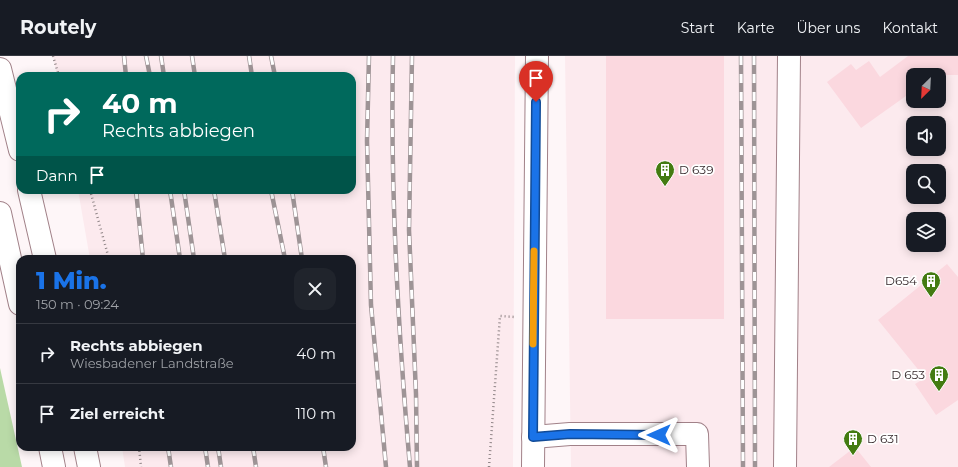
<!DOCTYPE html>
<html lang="de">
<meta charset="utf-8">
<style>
:root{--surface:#171b24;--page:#20242c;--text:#f1f3f6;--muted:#9ea1a6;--line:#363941;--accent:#1a73e8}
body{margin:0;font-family:Montserrat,sans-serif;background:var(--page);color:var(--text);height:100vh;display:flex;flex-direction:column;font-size:15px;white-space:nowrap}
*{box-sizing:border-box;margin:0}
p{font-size:13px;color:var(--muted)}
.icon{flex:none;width:22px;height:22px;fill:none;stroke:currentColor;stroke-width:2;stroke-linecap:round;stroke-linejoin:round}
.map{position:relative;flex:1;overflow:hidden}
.panel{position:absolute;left:16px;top:199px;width:340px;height:196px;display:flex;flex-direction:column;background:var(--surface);border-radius:12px;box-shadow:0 2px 10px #0003}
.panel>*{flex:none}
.top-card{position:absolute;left:16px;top:16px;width:340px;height:122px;border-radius:12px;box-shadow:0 2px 10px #0003;background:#00695c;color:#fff;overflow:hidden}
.needle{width:26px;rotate:204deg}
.fabs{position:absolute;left:906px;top:12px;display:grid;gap:8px}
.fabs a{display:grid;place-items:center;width:40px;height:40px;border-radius:8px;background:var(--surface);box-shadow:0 2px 10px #0003;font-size:20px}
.pin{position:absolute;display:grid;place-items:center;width:34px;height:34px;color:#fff;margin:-41px -17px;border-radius:50% 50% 50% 0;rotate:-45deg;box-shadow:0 0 4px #0007}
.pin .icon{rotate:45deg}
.me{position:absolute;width:44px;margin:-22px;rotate:270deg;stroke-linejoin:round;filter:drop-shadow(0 0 3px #0008)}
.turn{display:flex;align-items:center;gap:14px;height:84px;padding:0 20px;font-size:18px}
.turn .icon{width:52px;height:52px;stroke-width:2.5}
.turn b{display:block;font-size:28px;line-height:34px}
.then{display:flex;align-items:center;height:38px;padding:0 20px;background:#0003;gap:8px;font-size:15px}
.round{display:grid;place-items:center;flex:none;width:42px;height:42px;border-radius:12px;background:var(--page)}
.headline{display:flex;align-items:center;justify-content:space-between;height:68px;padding:0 20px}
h1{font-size:24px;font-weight:800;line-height:30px;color:var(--accent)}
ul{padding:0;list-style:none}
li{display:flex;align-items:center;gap:12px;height:60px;padding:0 20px;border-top:1px solid var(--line)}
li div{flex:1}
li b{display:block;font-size:15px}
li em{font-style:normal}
header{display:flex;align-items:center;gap:24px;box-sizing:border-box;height:56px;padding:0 20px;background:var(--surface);border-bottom:1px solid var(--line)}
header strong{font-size:19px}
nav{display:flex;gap:22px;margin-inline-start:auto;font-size:14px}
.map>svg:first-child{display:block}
.built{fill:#fceaee;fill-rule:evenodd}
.green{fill:#b9daa7}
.building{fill:#fbd8df}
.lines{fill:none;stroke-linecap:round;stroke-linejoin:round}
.minor-casing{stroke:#a18188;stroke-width:24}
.major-casing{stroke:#a18188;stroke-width:24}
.highway-casing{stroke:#a18188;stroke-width:24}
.path{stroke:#918688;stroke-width:2.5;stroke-dasharray:1 3;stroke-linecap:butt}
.minor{stroke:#fff;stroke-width:22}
.major{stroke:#fff;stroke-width:22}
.highway{stroke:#fff;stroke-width:22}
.rail-casing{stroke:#9e9496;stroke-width:4.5}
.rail{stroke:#fff;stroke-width:3;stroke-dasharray:9;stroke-linecap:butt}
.route-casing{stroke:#114b97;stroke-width:10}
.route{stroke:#1a73e8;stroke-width:7}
.slow{stroke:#f59e0b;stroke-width:7}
.labels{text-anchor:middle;stroke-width:3.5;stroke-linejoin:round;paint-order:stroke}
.poi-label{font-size:12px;fill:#36292c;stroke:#fff;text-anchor:start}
</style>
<header>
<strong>Routely</strong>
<nav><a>Start</a><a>Karte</a><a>Über uns</a><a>Kontakt</a></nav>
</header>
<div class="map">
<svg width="958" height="411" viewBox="0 0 958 411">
<rect width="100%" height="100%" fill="#fef6f8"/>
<path class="built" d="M53 0H515L513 411H125L122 391H352V203H90L78 134H352V20H57Z
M565 0H958V411H571ZM913 19H939V45H913ZM913 67H939V93H913ZM913 115H939V141H913ZM913 163H939V189H913Z"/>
<path class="green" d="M0 312 22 411H0Z"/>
<path class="building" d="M606 0H724V263H606Z
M908 0H958V19H913V35L861 72 827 26 851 8 856 14 869 5 880 21Z
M947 208 958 221V344L936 359 915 328 925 322 878 264Z
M855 391 871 411H829Z"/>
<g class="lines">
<g class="minor-casing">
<path id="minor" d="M533 381 570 378H697L698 411
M785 411 789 0"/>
</g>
<g class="major-casing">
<path id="major" d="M533 411 537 0"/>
</g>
<g class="highway-casing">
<path id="highway" d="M0 13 20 94
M29 134 45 203
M0 157 20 248
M50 391 54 411
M85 391 89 411"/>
</g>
<path class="path" d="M53 0 59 20
M90 134 109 203
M139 391 141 411
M489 411 500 260 515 261"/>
<use href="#minor" class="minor"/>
<use href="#major" class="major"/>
<use href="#highway" class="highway"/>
<g class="rail-casing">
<path id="rail" d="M124 0 126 20
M146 0 150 20
M161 0 164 20
M192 0 195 20
M249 0 252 20
M271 0 275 20
M369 0 367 85 371 249 386 411
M393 0C390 137 398 274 410 411
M412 0 409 174 416 338 417 411
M741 0 743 411
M754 0 755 411
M136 134 143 203
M170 134 180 203
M184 134 194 203
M214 134 225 203
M271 134 285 203
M292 134 302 203
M168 391 171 411
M205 391 208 411
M218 391 221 411
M253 391 256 411
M323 391 326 411"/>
</g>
<use href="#rail" class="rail"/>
</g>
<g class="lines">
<g class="route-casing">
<path id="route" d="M536 46 533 381 570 378 659 379"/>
</g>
<use href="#route" class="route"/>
<path class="slow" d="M533 288 534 195"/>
</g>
<defs>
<g id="building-pin" transform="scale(1)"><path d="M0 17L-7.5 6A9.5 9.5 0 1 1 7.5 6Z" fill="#437b11" stroke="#fff"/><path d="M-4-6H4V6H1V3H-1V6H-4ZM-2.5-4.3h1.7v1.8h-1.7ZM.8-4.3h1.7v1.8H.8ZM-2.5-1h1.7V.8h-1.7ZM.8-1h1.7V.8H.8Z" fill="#fff"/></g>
</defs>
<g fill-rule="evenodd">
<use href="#building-pin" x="665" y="114"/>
<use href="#building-pin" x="931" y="225"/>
<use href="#building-pin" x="939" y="319"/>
<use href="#building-pin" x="853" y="383"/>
</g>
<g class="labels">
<g class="poi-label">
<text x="679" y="118">D 639</text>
<text x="917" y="229" text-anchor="end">D654</text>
<text x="925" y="323" text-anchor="end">D 653</text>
<text x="867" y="387">D 631</text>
</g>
</g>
</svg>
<div class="fabs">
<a><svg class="needle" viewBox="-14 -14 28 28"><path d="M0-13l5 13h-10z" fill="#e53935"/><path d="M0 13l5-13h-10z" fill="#9ea1a6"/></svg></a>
<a><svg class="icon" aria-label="sound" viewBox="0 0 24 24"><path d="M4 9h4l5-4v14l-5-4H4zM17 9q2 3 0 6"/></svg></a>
<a><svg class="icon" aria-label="search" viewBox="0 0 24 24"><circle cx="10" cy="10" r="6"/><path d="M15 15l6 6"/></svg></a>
<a><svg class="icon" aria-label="layers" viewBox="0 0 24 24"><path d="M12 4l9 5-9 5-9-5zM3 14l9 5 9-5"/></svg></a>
</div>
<div class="pin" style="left:536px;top:46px;background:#d93025"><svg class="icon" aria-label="arrive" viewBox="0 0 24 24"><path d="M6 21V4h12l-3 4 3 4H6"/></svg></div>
<svg class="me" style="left:659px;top:379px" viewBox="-20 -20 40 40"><path d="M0-17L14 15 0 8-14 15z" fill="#1a73e8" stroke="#fff" stroke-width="4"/></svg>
<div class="top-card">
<div class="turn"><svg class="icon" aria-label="right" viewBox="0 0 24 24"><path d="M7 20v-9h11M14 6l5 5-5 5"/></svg><div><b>40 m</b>Rechts abbiegen</div></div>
<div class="then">Dann<svg class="icon" aria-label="arrive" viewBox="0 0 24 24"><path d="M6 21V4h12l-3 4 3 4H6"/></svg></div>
</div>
<section class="panel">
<div class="headline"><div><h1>1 Min.</h1><p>150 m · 09:24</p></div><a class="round"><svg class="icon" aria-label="close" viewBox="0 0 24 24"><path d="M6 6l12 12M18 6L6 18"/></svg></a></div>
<ul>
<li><svg class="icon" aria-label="right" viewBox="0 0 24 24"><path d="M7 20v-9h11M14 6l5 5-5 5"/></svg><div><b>Rechts abbiegen</b><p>Wiesbadener Landstraße</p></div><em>40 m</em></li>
<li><svg class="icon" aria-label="arrive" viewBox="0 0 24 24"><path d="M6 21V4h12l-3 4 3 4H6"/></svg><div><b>Ziel erreicht</b></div><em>110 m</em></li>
</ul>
</section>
</div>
